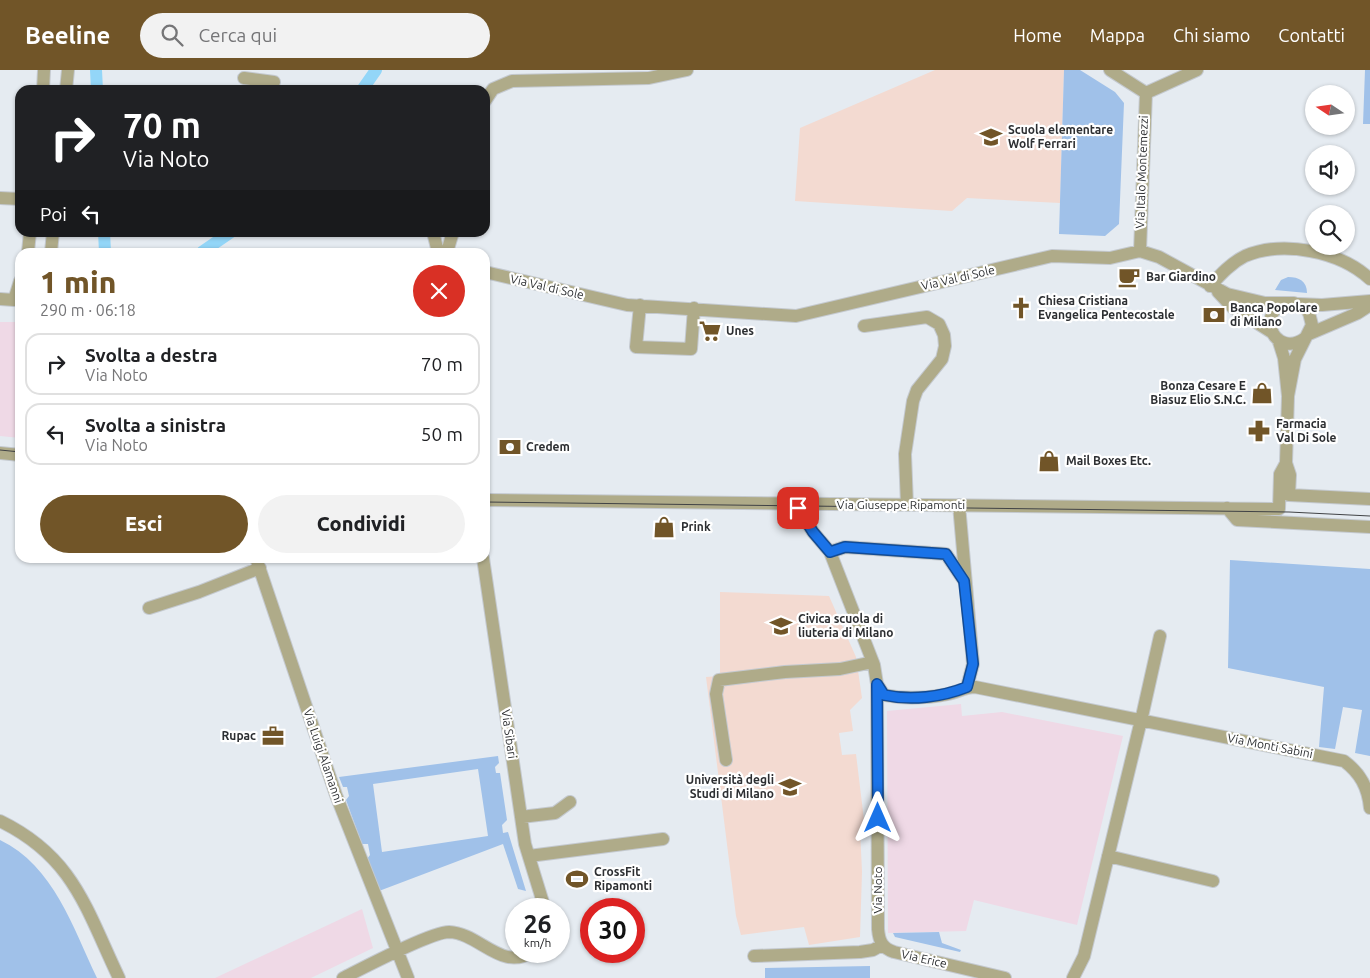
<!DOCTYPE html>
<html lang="it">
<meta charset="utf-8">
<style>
:root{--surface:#fff;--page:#f2f2f2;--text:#202124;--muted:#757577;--line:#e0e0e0;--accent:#715528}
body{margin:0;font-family:Ubuntu,sans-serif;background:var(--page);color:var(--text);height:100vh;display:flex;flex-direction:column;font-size:19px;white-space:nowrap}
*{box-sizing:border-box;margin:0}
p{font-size:16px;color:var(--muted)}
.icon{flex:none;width:28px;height:28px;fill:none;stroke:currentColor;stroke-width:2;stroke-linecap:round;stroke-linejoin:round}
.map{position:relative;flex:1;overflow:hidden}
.drawer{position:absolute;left:15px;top:178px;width:475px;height:315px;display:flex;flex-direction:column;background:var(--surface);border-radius:15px;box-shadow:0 1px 4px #0004}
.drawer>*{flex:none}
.hud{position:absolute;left:15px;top:15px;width:475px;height:152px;border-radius:15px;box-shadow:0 1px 4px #0004;background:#202124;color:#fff;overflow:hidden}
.needle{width:32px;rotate:283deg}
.tools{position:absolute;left:1305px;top:15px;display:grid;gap:10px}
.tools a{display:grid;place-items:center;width:50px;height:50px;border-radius:50%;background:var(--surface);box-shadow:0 1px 4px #0004;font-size:25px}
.speed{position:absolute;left:505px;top:828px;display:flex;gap:10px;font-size:25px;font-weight:700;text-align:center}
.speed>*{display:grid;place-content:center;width:65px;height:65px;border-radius:50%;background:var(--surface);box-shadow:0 1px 4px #0004;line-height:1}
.speed small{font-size:12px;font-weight:400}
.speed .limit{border:8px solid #d22;background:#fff;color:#111}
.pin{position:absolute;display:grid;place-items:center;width:42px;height:42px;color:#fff;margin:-21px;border-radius:10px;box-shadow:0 2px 8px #0006}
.me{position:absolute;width:55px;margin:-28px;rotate:0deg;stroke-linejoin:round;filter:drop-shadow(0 0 4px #0008)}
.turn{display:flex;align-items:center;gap:18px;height:105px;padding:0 25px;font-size:22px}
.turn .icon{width:65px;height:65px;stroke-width:2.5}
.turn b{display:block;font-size:35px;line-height:42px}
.then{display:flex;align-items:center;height:48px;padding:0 25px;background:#0003;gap:10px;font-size:19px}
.round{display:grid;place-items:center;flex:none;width:52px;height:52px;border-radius:26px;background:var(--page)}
.head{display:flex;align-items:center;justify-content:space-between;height:85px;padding:0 25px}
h1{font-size:30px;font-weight:800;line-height:38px;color:var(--accent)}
.primary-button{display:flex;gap:10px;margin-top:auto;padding:10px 25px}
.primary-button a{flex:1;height:58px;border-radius:30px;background:var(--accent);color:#fff;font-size:20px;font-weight:800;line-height:58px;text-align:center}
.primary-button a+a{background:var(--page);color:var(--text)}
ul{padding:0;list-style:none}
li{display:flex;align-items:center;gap:15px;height:62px;margin:0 10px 8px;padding:0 15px;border:2px solid var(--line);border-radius:15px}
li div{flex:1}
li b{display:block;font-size:19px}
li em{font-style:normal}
header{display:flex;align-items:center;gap:30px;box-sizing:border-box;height:70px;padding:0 25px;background:var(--accent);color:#fff}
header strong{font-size:24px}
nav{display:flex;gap:28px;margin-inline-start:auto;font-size:18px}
.search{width:350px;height:45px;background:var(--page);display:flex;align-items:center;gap:12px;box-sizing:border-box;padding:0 18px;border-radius:28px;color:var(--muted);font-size:19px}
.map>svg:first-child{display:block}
.commercial{fill:#efd9e6}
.education{fill:#f3dad1}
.green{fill:#a0c1e9;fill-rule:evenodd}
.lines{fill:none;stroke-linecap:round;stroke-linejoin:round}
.canal{stroke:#93d6f8;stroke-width:12}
.minor-casing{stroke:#c4c9cf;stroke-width:14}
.minor{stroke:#afab89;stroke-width:12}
.tram{stroke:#414346;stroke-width:1}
.route-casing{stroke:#114b97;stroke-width:12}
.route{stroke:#1a73e8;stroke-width:9}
.labels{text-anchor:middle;stroke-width:4.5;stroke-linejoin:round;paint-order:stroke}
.poi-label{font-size:12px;font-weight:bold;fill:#2d2f32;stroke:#fff;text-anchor:start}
.street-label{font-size:12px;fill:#2d2f32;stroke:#fff}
</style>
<header>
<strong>Beeline</strong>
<div class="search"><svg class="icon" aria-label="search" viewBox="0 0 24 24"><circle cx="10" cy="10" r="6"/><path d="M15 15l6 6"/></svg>Cerca qui</div>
<nav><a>Home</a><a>Mappa</a><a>Chi siamo</a><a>Contatti</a></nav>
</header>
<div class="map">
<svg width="1370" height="908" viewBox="0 0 1370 908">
<rect width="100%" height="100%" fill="#e5ebf1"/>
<path class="commercial" d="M0 252H20V368L0 366Z
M961 634 962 646 1002 642 1123 666 1077 855 974 830 966 861 888 863 887 641Z
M362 839 373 878 311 908H215Z"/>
<path class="education" d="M935 0H1064L1060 133 967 128 952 141 795 131 800 58Z
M720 522 829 526 856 587 862 628 850 640 853 661 839 663 842 685 856 684 865 758 860 759 862 802 860 867 809 875 804 857 741 865 736 846 706 607 720 606Z"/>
<path class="green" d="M1064 0H1080L1115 22 1124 33 1119 154 1105 166 1059 164Z
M1365 0H1370V54H1363Z
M1288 207C1299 207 1307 211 1307 223L1275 220 1281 210Z
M1230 490 1370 499V686L1355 683 1362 640 1343 637 1335 679 1319 677 1324 617 1228 598Z
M498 686 499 693 495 697 496 703H500L507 750 502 755 503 763 508 762 526 821 518 819 503 774 379 821 367 789 370 785 368 774H362L346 730 349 726 347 717H343L339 707ZM478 699 488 766 382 782 373 714Z
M0 770C54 796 73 858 97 908H0Z
M939 862 942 873 961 880 960 882 895 867 893 863Z
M870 896V908H765V898Z"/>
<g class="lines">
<path class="canal" d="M96 0 97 20
M362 20 376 0
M104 162 105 182
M202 182 231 162"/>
<g class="minor-casing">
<path id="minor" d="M1110 0 1146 23
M244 8 274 12
M43 20 44 0
M66 20 68 0
M1146 23 1197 0
M485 31 493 19 512 11 649 8 687 0
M0 128 20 129
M433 162 438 182
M1140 181 1146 23
M28 182 30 162
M51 182 53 162
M447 182 453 162
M485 202 627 235 796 246 1052 186 1110 188 1140 181 1159 187 1227 224 1265 233H1294L1305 238 1309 243 1312 255 1295 289 1288 326
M1210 216C1221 204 1231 193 1245 186 1283 170 1340 181 1370 209
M1218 222 1232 237 1273 263
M0 229 14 230 20 211
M1285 233C1254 246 1277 289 1305 268
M1298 234 1322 235 1370 231
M640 235 636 277 691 279 694 238
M864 256 927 247 939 254 944 265 945 276 942 289 917 320 913 331 905 384 907 435
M1309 264 1358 243 1370 235
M1278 269 1284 288 1288 326 1286 393 1280 404 1279 439
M0 383 20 385
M1286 393 1290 405 1289 425
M1289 425 1370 429
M485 430 1279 439
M792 435 798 438 813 462 830 482 874 595 877 614 878 859C879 871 882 878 894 882L1005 908
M959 435 973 594 967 617
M1227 438 1237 450 1370 457
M830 482 845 477 946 484 963 509
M256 488 336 725 408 908
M483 488 525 774 545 839
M149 538 199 522 260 498
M877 614 884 625C904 629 928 628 948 624 958 622 965 617 975 617L1344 691C1360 703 1368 717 1370 738
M726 690 716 624 719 610 785 602 840 599 873 592
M521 747 555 743 570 732
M0 751C74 787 86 839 119 908
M529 786 663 769
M1108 786 1213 811
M754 886 860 882 873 880 882 875
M343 908C363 898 431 862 449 862 480 863 502 903 533 881
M1073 908 1084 886 1143 642 1160 566"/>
</g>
<use href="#minor" class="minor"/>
<path class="tram" d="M0 380 20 382
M485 432 1289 442 1370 446"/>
</g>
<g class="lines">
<g class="route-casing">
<path id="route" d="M798 438 813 462 830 482 845 477 946 484 964 511 973 594 967 617C942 627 911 631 884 625L877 614 878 748"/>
</g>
<use href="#route" class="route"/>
</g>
<defs>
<g id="school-bare" transform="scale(1.725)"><path d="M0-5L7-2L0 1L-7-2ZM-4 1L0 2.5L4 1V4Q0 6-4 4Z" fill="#715528" stroke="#fff" stroke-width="2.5" paint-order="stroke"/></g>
<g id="cafe-bare" transform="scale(1.725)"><path d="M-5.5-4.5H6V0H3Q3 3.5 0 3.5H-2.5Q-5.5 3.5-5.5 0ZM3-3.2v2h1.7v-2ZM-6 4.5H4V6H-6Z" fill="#715528" stroke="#fff" stroke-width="2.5" paint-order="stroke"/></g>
<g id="church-bare" transform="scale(1.725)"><path d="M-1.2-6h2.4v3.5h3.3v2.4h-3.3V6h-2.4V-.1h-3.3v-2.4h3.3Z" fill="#715528" stroke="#fff" stroke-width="2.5" paint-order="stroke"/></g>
<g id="bank-bare" transform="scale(1.725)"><path d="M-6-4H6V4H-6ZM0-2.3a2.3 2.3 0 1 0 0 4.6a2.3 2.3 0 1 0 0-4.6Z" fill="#715528" stroke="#fff" stroke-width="2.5" paint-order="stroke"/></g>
<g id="supermarket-bare" transform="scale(1.725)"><path d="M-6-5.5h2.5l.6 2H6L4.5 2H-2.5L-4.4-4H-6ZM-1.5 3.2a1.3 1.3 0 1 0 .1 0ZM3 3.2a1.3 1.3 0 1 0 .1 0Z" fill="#715528" stroke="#fff" stroke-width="2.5" paint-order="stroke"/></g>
<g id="shop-bare" transform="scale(1.725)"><path d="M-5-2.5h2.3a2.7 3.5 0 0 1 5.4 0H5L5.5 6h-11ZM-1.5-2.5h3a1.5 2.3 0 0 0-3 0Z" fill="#715528" stroke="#fff" stroke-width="2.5" paint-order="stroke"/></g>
<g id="pharmacy-bare" transform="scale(1.725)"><path d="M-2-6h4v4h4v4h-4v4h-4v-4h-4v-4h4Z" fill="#715528" stroke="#fff" stroke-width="2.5" paint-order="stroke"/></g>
<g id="office-bare" transform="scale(1.725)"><path d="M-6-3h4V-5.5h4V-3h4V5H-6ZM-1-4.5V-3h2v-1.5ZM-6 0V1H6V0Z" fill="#715528" stroke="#fff" stroke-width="2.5" paint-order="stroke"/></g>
<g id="university-bare" transform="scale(1.725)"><path d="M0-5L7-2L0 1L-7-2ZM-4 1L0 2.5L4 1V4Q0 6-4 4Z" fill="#715528" stroke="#fff" stroke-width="2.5" paint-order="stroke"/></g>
<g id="stadium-bare" transform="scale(1.725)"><path d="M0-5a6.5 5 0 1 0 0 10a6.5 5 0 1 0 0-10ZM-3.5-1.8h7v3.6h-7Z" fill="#715528" stroke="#fff" stroke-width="2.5" paint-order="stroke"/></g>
</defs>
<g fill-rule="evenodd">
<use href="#school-bare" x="991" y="67"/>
<use href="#cafe-bare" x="1129" y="207"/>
<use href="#church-bare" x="1021" y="238"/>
<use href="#bank-bare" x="1214" y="245"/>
<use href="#supermarket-bare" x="710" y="261"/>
<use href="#shop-bare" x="1262" y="323"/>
<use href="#pharmacy-bare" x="1259" y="361"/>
<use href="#bank-bare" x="510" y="377"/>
<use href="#shop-bare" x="1049" y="391"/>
<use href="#shop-bare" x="664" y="457"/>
<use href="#school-bare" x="781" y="556"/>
<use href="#office-bare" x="273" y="666"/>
<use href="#university-bare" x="790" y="717"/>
<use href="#stadium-bare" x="577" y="809"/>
</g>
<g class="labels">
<g class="poi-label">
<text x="1008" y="64">Scuola elementare<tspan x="1008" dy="14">Wolf Ferrari</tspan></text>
<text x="1146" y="211">Bar Giardino</text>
<text x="1038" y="235">Chiesa Cristiana<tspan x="1038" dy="14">Evangelica Pentecostale</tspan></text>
<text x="1230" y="242">Banca Popolare<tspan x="1230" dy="14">di Milano</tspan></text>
<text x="726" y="265">Unes</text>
<text x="1246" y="320" text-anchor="end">Bonza Cesare E<tspan x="1246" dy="14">Biasuz Elio S.N.C.</tspan></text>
<text x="1276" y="358">Farmacia<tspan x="1276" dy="14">Val Di Sole</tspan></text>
<text x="526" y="381">Credem</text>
<text x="1066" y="395">Mail Boxes Etc.</text>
<text x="681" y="461">Prink</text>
<text x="798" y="553">Civica scuola di<tspan x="798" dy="14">liuteria di Milano</tspan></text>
<text x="256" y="670" text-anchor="end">Rupac</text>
<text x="774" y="714" text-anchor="end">Università degli<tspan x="774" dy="14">Studi di Milano</tspan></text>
<text x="594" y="806">CrossFit<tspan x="594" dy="14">Ripamonti</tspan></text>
</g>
<g class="street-label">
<text transform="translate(1142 102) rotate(-88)" y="4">Via Italo Montemezzi</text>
<text transform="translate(958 208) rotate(-13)" y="4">Via Val di Sole</text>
<text transform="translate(547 217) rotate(13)" y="4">Via Val di Sole</text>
<text x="901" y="439">Via Giuseppe Ripamonti</text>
<text transform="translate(509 664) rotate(82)" y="4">Via Sibari</text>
<text transform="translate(1270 676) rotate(11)" y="4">Via Monti Sabini</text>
<text transform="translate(323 686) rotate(71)" y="4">Via Luigi Alamanni</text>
<text transform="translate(878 820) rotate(-90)" y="4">Via Noto</text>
<text transform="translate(924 889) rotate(13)" y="4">Via Erice</text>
</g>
</g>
</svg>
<div class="tools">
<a><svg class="needle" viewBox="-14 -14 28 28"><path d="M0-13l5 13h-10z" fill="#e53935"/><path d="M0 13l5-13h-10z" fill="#757577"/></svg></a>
<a><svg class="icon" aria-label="sound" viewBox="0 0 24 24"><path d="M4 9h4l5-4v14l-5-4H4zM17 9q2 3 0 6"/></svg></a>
<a><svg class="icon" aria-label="search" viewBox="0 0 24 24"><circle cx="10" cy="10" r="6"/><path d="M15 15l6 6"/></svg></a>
</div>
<div class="speed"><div>26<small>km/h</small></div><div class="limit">30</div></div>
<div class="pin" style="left:798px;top:438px;background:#d93025"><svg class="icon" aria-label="arrive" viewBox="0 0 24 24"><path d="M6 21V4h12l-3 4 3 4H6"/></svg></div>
<svg class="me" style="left:878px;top:748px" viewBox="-20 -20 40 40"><path d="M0-17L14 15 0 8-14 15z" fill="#1a73e8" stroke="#fff" stroke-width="4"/></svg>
<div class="hud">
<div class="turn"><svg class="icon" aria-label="right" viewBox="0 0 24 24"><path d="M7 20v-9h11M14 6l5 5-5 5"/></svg><div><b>70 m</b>Via Noto</div></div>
<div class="then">Poi<svg class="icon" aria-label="left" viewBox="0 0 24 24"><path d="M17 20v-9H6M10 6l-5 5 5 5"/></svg></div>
</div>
<section class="drawer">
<div class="head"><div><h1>1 min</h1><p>290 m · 06:18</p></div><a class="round" style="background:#d93025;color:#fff"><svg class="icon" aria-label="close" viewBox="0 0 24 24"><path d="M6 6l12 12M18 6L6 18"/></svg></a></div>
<ul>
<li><svg class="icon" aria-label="right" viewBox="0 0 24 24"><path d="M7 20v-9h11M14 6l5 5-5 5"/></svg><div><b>Svolta a destra</b><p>Via Noto</p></div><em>70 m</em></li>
<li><svg class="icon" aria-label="left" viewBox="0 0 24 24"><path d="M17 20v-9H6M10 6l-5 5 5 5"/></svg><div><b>Svolta a sinistra</b><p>Via Noto</p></div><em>50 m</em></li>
</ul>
<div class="primary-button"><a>Esci</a><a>Condividi</a></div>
</section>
</div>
